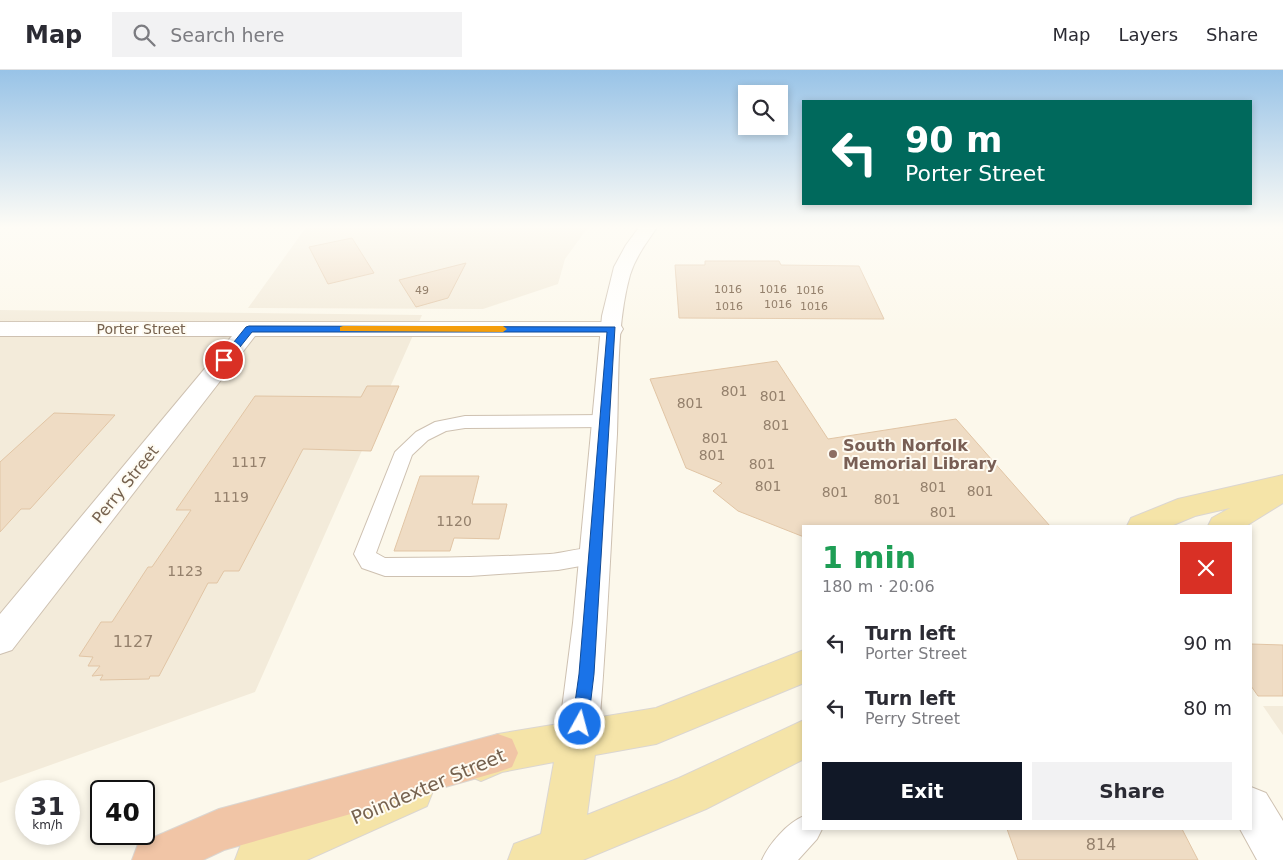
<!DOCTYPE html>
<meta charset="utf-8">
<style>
:root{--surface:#fff;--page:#f2f2f3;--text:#2b2b33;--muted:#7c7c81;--line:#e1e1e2;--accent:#111827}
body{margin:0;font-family:"DejaVu Sans",sans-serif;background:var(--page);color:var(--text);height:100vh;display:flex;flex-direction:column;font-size:19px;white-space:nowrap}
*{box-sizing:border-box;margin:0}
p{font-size:16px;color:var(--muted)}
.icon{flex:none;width:28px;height:28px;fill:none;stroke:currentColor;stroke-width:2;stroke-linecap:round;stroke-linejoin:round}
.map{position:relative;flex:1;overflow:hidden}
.side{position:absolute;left:802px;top:455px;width:450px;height:305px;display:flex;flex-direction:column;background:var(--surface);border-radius:0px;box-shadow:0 2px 8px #0003}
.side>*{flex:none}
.banner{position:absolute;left:802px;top:30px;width:450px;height:105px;border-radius:0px;box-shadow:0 2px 8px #0003;background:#00695c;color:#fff;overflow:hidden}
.controls{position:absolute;left:738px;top:15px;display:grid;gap:10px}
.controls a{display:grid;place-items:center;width:50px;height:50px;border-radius:0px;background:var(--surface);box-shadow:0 2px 8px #0003;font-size:25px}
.speed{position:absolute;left:15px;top:710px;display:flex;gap:10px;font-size:25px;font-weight:700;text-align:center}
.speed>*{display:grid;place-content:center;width:65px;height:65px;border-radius:50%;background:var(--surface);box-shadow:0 2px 8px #0003;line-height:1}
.speed small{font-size:12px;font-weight:400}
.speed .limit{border:2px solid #111;border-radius:8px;background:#fff;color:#111}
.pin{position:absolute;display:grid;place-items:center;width:42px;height:42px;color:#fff;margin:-21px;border:2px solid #fff;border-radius:50%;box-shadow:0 1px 5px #0007}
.me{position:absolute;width:55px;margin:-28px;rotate:7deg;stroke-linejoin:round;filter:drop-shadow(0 0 4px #0008)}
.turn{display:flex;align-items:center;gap:18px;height:105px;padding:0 20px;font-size:22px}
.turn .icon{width:65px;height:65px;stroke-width:2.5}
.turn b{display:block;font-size:35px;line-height:42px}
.round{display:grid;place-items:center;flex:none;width:52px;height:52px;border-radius:0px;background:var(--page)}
.overview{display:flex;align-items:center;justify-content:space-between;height:85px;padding:0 20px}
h1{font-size:30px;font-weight:700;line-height:38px;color:#1e9e55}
.action{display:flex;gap:10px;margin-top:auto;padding:10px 20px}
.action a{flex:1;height:58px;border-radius:0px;background:var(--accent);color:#fff;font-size:20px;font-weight:700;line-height:58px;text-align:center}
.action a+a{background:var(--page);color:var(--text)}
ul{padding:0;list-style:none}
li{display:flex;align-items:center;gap:15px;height:65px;padding:0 20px}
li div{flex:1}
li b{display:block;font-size:19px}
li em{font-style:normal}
header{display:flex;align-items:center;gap:30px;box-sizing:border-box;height:70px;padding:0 25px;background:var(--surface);border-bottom:1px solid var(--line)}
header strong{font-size:24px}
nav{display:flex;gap:28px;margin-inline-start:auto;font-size:18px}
.search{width:350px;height:45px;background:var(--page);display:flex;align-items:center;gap:12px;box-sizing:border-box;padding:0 18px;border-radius:0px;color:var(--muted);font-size:19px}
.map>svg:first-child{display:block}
.residential{fill:#f3ebda}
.building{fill:#efdcc4;stroke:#e1c5a5}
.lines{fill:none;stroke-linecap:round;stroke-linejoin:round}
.service-casing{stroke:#cec1b1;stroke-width:2}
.minor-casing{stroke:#cec1b1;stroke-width:2}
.tertiary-casing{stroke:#cec1b1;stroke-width:2}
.primary-casing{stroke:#dbd6d1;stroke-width:2}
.motorway-casing{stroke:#dbd6d1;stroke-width:2}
.service{fill:#fff;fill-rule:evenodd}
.minor{fill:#fff;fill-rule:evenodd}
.tertiary{fill:#fff;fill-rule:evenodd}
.primary{fill:#f5e4a8;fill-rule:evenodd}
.motorway{fill:#f1c5a6;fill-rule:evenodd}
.route{fill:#1a73e8;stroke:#114b97}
.slow{fill:#f59e0b}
.education-dot{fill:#8d6e63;stroke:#fefbf2;stroke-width:2}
.labels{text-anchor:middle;stroke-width:4;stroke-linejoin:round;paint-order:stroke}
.far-number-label{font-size:11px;fill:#94806c}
.far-street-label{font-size:14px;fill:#76624f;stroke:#fefbf2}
.number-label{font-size:14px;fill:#94806c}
.education-label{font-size:16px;font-weight:bold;fill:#785e54;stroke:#fefbf2;text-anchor:start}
.street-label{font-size:16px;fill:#76624f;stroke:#fefbf2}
.near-number-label{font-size:16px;fill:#94806c}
.near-street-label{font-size:19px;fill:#76624f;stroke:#fefbf2}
</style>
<header>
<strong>Map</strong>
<div class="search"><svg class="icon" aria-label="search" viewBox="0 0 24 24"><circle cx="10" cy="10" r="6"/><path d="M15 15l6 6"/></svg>Search here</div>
<nav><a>Map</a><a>Layers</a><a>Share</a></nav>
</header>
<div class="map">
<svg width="1283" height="790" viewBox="0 0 1283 790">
<rect width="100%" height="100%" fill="#fcf8eb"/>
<path class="residential" d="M307 156H589L565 189 558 214 483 239 248 238Z
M0 240 422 245 255 622 0 713Z
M1263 636H1283V665Z"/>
<path class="building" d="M352 168 374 203 328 214 309 177Z
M705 191H779L781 195 859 196 884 249 679 248 675 195H705Z
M466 193 448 228 416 237 399 210Z
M777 291 828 369 956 349 1050 456H804V467L738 441 713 421 722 413 686 398 650 309Z
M367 316H399L371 381 303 379 239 501H224L217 513H208L159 606H150L149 609 100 610 103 605 92 606 100 596H88L93 587 79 586 101 552H112L148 497H152L191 440H176L255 326 361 327Z
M54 343 115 345 30 439H21L0 462V392Z
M420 406H479L472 434H507L499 469 454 468 450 481H394Z
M1251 574 1283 575V626H1258L1251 616Z
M1007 759H1182L1198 790H1018Z"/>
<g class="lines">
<g class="service-casing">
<path id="service" d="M605 345 611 347 614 351 611 355 605 357 465 358 446 361 428 370 412 385 376 483 385 488C440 488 495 487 550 484 567 483 586 475 603 480L606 486 603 492 558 500 470 506H385L362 498 354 484 395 382 416 362 435 352 465 346Z
M804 746V759H822L817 769 798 790H762C769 774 787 753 804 746Z"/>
</g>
<g class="minor-casing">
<path id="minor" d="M0 252H612L620 254 623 259 620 264 612 266H255L12 580 0 584V544L232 266H0Z
M1251 717 1266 723 1283 751V790H1257L1240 759H1251Z"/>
</g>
<g class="tertiary-casing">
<path id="tertiary" d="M640 156H658C647 172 636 186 630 205 616 256 619 312 617 364 611 466 607 568 598 670L592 683 578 689 564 683 558 670 573 553 602 246 614 197 626 175Z"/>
</g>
<g class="primary-casing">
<path id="primary" d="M1283 405V433L1246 456H1208L1212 448 1230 438 1195 446 1171 456H1127L1131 448 1178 429Z
M804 580V613L656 674 595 685 587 745 679 708 804 650V689L706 739 583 790H508L514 774 541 764 554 692 502 702 481 711 467 705 461 691 467 677 498 664 656 638Z
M412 700 427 706 433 721 427 736 307 790H235L241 774Z"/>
</g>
<g class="motorway-casing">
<path id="motorway" d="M498 664 512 669 518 683 512 697 498 702 224 780 203 790H132L138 774 219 739Z"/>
</g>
<use href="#service" class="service"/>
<use href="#minor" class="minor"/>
<use href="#tertiary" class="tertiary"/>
<use href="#primary" class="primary"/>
<use href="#motorway" class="motorway"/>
</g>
<linearGradient id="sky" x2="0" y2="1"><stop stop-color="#98c3e7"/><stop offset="0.59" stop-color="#fefcf6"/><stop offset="1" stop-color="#fefcf6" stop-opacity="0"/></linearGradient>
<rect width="1283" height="266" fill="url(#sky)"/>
<path class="route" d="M249 256 615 257 594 604 588 654 586 659 580 661 574 659 572 654 579 604 607 262H252L228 292H221V288L246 257Z"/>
<path class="slow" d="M343 256H503L507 259 503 262 340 261V257Z"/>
<circle class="education-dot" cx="833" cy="384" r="5"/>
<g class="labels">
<g class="far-number-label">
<text x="728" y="223">1016</text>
<text x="773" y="223">1016</text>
<text x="422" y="224">49</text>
<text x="810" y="224">1016</text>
<text x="778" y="238">1016</text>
<text x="729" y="240">1016</text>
<text x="814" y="240">1016</text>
</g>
<g class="far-street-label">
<text x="141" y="264">Porter Street</text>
</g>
<g class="number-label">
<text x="734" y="326">801</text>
<text x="773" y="331">801</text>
<text x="690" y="338">801</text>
<text x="776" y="360">801</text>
<text x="715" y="373">801</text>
<text x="712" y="390">801</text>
<text x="249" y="397">1117</text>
<text x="762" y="399">801</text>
<text x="768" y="421">801</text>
<text x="933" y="422">801</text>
<text x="980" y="426">801</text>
<text x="835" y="427">801</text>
<text x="231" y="432">1119</text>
<text x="887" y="434">801</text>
<text x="943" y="447">801</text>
<text x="454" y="456">1120</text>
<text x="185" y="506">1123</text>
</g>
<g class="education-label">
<text x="843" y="381">South Norfolk<tspan x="843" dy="18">Memorial Library</tspan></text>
</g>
<g class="street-label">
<text transform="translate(125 414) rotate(-51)" y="6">Perry Street</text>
</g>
<g class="near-number-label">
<text x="133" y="577">1127</text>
<text x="1101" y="780">814</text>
</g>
<g class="near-street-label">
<text transform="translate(428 716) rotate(-23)" y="7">Poindexter Street</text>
</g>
</g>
</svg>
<div class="controls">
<a><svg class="icon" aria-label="search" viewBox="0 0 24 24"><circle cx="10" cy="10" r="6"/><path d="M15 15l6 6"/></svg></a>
</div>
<div class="speed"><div>31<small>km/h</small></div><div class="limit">40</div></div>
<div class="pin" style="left:224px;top:290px;background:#d93025"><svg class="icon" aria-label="arrive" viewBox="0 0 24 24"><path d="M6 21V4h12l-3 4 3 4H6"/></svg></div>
<svg class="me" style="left:580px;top:654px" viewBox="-20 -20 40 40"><circle r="17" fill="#1a73e8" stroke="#fff" stroke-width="3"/><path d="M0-11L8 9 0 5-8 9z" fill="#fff"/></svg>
<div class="banner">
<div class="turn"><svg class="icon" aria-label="left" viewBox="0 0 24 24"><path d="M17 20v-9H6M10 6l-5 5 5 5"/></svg><div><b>90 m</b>Porter Street</div></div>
</div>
<section class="side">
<div class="overview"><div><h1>1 min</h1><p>180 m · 20:06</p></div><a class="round" style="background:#d93025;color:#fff"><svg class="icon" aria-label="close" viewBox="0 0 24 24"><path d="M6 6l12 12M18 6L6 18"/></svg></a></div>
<ul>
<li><svg class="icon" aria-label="left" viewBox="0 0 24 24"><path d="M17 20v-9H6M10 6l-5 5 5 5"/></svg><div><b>Turn left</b><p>Porter Street</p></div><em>90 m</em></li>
<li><svg class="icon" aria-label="left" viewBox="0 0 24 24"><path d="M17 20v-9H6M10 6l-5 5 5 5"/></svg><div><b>Turn left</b><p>Perry Street</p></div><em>80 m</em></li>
</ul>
<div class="action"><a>Exit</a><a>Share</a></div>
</section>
</div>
